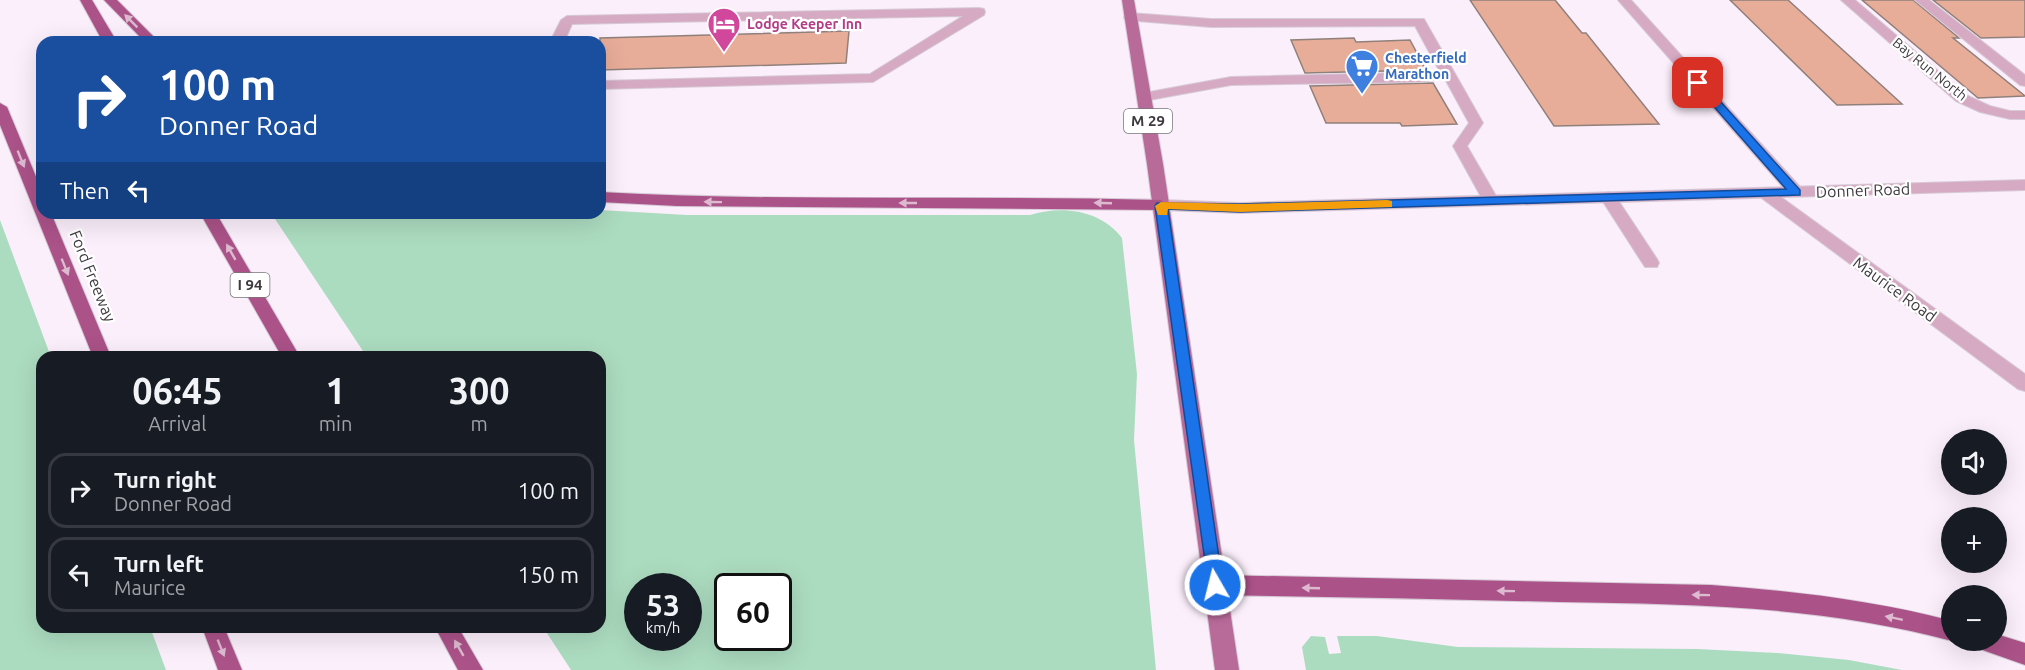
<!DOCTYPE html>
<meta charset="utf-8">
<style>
:root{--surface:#171b24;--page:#20242c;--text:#f1f3f6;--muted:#9ea1a6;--line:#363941}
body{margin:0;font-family:Ubuntu,sans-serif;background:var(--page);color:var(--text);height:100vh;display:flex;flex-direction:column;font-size:22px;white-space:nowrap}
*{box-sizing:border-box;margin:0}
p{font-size:20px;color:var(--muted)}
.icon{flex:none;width:33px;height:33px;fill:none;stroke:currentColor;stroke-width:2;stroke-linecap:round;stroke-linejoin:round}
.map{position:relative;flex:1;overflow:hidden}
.drawer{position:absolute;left:36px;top:351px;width:570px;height:282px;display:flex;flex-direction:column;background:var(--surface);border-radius:18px;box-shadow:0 6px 24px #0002}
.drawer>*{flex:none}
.banner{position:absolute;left:36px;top:36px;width:570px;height:183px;border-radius:18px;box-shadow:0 6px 24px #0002;background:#1a4fa0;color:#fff;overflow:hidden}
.controls{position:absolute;left:1941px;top:429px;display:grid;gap:12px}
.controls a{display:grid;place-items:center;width:66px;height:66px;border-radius:50%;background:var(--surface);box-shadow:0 6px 24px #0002;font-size:30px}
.speed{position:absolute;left:624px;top:573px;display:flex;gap:12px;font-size:30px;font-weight:700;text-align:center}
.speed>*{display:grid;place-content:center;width:78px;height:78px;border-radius:50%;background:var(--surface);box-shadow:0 6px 24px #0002;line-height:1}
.speed small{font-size:15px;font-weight:400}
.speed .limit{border:3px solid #111;border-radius:9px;background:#fff;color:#111}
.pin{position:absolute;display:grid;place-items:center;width:51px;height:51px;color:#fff;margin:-26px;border-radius:12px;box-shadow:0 3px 9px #0006}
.me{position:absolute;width:66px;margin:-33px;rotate:352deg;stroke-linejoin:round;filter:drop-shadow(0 0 4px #0008)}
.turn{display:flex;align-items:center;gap:21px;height:126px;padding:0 24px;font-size:27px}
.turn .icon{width:78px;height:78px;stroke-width:2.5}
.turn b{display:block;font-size:42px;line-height:51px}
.then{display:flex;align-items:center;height:57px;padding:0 24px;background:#0003;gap:12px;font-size:22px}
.eta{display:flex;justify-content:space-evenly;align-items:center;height:102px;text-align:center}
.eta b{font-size:36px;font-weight:700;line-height:42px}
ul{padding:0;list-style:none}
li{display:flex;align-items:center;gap:18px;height:75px;margin:0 12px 9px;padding:0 12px;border:3px solid var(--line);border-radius:18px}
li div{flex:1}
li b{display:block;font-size:22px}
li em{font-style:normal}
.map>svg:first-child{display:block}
.green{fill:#acdcc0;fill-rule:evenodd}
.building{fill:#e8ad99;stroke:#90807b;stroke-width:1.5}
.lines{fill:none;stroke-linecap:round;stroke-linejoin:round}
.service-casing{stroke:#d6cbd6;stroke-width:2}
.minor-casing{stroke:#d6cbd6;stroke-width:2}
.tertiary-casing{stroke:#d6cbd6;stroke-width:2}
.primary-casing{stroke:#d6cbd6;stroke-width:2}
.motorway-casing{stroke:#d6cbd6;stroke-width:2}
.service{fill:#d6aac3;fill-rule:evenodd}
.minor{fill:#d6aac3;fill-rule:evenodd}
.tertiary{fill:#d6aac3;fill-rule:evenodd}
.primary{fill:#b86a99;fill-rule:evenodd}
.motorway{fill:#ab5289;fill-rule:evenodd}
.oneway{fill:#ddbad0}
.route{fill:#1a73e8;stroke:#114b97;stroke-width:1.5}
.slow{fill:#f59e0b}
.labels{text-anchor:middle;stroke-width:4.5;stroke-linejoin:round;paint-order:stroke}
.far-hotel-label{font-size:14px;font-weight:bold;fill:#b23c85;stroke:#fff;text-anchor:start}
.far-shop-label{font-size:14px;font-weight:bold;fill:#366cbe;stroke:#fff;text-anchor:start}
.far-street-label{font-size:14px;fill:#3e3a3f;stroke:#fff}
.shield{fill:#fff;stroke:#787579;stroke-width:1.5}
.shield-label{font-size:15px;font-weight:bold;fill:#3e3a3f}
.street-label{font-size:16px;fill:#3e3a3f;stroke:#fff}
</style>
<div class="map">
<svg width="2025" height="670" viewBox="0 0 2025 670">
<rect width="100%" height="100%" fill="#fceffc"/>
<path class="green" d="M600 210 687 215H1030C1062 205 1101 210 1122 238L1137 374 1134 440 1156 670H571L543 627H600V357H367L271 213H600ZM638 586H688V638H638ZM728 586H778V638H728Z
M0 220 51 357H42V627H150L166 670H0Z
M1311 636 1325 637 1329 654 1341 653 1337 636H1377L1458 647 1698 649 1777 653 1849 660 1902 670H1306L1302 647Z"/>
<path class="building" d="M1470 0H1555L1582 33H1586L1659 124 1554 126Z
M1730 0H1788L1902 104 1837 105Z
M1862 0H1913L1959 38H1953L2025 96 1978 98Z
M1933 0H2025V37L1981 38Z
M849 31 846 63 600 70V38Z
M1354 38 1356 42 1410 40 1426 70 1305 73 1291 40Z
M1433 83 1457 124 1402 126 1400 123H1326L1310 86Z"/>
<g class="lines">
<g class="service-casing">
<path id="service" d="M1841 0H1855L1966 95 1990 106 2010 111H2025V119H2010L1980 112 1956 101Z
M1915 0H1929L2025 75V86L2020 85Z
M979 8 984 9 985 12 984 15 873 82 600 89V81L870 74 963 16 572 24 564 42H550L561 20 567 16Z
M1130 13 1211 19H1424L1483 123 1467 146 1499 201 1497 204H1485L1453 146 1469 123 1445 79 1418 82 1231 85 1144 101 1137 97 1144 93 1231 77 1440 72 1415 26 1211 27 1125 20 1124 17Z
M1608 192 1614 194 1657 259 1659 263 1657 267H1645L1600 197Z"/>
</g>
<g class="minor-casing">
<path id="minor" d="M1618 0H1631L1802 189 1804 192 1802 195H1790Z
M1765 188 1771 190 2025 374V391L2018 389 1759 196 1757 193 1759 190Z"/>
</g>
<g class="tertiary-casing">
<path id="tertiary" d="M2025 180V190L1240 213 1161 210 1153 205 1161 200 1240 203Z"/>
</g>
<g class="primary-casing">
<path id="primary" d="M1122 0H1134L1163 164 1239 670H1215L1147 164Z"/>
</g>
<g class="motorway-casing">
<path id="motorway" d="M80 0H92L117 42H103Z
M104 0H117L159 42H145Z
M0 103 7 107 42 191V213H51L111 357H93L0 125Z
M600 192C787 202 974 195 1161 200L1169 205 1161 210 677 206 600 202Z
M200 213H216L300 357H282Z
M1215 575 1711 585C1792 591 1872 600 1952 621V640H1954L1952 641C1823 606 1693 604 1560 602 1445 599 1330 597 1215 595L1207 592 1204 585 1207 578Z
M202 627H224L242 670H218Z
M435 627H458L483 670H458Z
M1996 634 2025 643V665L1974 647 1971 640H1996Z"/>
</g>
<use href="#service" class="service"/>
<use href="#minor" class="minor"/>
<use href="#tertiary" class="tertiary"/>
<use href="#primary" class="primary"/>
<use href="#motorway" class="motorway"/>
</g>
<defs><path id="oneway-solid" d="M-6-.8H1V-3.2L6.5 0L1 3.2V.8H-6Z" transform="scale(1.5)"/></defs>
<g class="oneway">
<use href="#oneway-solid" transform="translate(131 21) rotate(-135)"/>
<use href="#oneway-solid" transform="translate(21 159) rotate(68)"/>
<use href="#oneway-solid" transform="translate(713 202) rotate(-179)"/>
<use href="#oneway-solid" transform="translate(908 203) rotate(-180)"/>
<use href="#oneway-solid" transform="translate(1103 203) rotate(-178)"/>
<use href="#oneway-solid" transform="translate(231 252) rotate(-120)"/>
<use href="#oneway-solid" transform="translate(65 267) rotate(68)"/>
<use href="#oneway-solid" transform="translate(1311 588) rotate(-178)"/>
<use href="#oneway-solid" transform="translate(1506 591) rotate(-179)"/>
<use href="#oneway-solid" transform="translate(1701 595) rotate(-179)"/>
<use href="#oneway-solid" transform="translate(1894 618) rotate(-168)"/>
<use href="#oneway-solid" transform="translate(221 648) rotate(68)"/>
<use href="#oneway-solid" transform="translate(459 648) rotate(-120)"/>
</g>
<path class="route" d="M1698 80 1702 81 1800 190V195L1240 212 1168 209 1223 585 1220 590 1215 592 1209 590 1155 206 1157 203 1240 204 1786 189 1695 85 1693 83Z"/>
<path class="slow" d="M1387 200 1392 201V207L1240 212 1168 209 1167 215H1158L1155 206 1161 202 1240 204Z"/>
<defs>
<g id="hotel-pin" transform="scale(1.725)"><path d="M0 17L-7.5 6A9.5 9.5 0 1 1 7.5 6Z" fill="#d1479c" stroke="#fff"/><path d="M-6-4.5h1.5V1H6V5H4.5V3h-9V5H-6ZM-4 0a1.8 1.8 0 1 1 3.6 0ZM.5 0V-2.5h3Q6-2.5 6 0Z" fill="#fff"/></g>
<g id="supermarket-pin" transform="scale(1.725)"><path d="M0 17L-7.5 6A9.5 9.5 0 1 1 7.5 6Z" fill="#3f7fe0" stroke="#fff"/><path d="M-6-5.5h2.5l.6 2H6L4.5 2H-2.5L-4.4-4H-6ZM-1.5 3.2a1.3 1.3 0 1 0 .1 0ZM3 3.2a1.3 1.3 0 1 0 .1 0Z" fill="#fff"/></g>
</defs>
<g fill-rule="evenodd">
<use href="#hotel-pin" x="724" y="24"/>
<use href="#supermarket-pin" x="1362" y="66"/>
</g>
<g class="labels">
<g class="far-hotel-label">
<text x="747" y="29">Lodge Keeper Inn</text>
</g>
<g class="far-shop-label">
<text x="1385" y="63">Chesterfield<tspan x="1385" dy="16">Marathon</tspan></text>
</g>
<g class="far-street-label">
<text transform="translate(1930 69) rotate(39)" y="5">Bay Run North</text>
</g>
<g class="shield">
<rect x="1124" y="109" width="48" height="24" rx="4.5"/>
<rect x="230.5" y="273" width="39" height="24" rx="4.5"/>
</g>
<g class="shield-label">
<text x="1148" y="126">M 29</text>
<text x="250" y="290">I 94</text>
</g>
<g class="street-label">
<text transform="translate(1863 190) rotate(-2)" y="6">Donner Road</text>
<text transform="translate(93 276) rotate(68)" y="6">Ford Freeway</text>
<text transform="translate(1895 289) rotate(36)" y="6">Maurice Road</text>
</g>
</g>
</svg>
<div class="controls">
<a><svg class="icon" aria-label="sound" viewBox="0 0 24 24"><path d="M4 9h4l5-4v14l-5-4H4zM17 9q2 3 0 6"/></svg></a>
<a>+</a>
<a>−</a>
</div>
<div class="speed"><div>53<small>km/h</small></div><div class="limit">60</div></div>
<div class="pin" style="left:1698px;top:83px;background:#d93025"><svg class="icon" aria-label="arrive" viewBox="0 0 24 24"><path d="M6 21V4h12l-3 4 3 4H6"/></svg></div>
<svg class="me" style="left:1215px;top:585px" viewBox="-20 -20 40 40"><circle r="17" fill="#1a73e8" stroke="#fff" stroke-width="3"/><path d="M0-11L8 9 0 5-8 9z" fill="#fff"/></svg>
<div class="banner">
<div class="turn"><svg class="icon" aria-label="right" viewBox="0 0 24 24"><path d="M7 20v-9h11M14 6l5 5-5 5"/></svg><div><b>100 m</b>Donner Road</div></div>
<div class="then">Then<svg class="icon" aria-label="left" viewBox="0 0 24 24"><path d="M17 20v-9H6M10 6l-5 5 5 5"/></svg></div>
</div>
<section class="drawer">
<div class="eta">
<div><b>06:45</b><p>Arrival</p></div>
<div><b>1</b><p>min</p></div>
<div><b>300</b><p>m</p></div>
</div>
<ul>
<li><svg class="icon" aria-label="right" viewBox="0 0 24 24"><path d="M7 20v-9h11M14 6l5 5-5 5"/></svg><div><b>Turn right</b><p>Donner Road</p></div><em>100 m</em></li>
<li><svg class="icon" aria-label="left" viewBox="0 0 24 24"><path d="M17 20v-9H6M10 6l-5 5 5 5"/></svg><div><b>Turn left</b><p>Maurice</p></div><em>150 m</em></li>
</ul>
</section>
</div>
